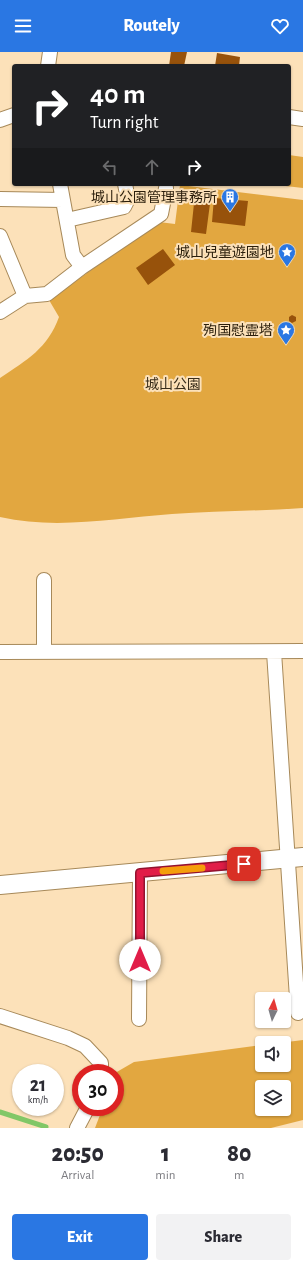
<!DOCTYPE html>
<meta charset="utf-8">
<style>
:root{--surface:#fff;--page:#f2f2f3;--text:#2b2b33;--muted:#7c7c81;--accent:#2a77e3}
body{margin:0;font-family:"Alegreya Sans","Noto Sans JP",sans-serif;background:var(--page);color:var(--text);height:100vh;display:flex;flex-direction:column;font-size:15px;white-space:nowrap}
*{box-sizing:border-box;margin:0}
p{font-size:13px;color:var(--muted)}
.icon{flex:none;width:22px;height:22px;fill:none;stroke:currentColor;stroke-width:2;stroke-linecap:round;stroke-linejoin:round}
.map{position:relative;height:1076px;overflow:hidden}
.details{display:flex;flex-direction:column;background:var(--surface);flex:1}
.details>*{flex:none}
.guide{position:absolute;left:12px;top:12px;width:279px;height:122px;border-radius:4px;box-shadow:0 1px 3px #0004;background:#202124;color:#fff;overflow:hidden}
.needle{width:26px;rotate:5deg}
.buttons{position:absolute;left:255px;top:940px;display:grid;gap:8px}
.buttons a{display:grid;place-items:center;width:36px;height:36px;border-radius:4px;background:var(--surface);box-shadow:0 1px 3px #0004;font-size:20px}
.speed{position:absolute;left:12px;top:1012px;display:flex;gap:8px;font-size:20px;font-weight:700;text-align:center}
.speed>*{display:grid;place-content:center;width:52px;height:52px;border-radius:50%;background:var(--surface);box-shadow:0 1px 3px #0004;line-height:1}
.speed small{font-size:10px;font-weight:400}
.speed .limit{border:6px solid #d22;background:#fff;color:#111}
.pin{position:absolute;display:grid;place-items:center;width:34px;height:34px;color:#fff;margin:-17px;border-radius:8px;box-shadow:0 2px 6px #0006}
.me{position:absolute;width:44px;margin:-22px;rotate:0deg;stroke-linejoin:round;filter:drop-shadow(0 0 3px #0008)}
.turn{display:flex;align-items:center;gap:14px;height:84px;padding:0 12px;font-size:18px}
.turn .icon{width:52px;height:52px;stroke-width:2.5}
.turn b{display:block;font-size:28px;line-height:34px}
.lanes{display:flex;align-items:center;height:38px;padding:0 12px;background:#0003;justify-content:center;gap:20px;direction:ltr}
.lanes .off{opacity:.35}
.eta{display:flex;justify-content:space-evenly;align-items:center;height:68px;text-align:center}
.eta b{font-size:24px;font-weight:800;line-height:28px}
.action{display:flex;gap:8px;margin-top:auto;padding:8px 12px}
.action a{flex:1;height:46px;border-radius:4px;background:var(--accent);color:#fff;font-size:16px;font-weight:800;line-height:46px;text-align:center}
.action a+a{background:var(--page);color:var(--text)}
header{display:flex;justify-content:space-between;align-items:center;height:52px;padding:0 12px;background:var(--accent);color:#fff;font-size:18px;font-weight:800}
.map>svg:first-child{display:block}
.green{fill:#e2a740;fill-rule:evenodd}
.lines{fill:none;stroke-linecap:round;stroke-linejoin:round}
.stream{stroke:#81c767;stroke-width:5}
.building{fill:#97520b}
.minor-casing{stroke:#a78959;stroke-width:16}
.tertiary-casing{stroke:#a78959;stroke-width:20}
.minor{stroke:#fff;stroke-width:14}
.tertiary{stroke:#fff;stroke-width:18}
.route-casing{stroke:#92132f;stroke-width:10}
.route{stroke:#e11d48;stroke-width:7}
.slow{stroke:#f59e0b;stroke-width:7}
.labels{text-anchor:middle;stroke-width:4;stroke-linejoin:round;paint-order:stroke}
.poi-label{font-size:14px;fill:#2b1e0b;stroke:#fce1b9;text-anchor:end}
.park-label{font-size:14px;fill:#392d1a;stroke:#fce1b9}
</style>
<header><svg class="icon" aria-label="menu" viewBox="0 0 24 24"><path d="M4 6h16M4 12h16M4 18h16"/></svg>Routely<svg class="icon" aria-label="heart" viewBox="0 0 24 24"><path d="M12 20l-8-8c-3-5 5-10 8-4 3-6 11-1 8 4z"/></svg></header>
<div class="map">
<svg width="303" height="1076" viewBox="0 0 303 1076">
<rect width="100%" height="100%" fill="#fce1b9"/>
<path class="green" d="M289 103 303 105V136L268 132H289Z
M180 133 303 148V456C260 459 216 459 172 462 115 466 57 478 0 465V326C27 308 48 296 59 265L49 248 159 170 175 172Z
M303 988V1068L271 1076H95L103 1055H115V1021L134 1010 262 993V1013H284V991H279ZM262 1035H284V1057H262Z"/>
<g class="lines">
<path class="stream" d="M0 1060 46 1075"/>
</g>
<path class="building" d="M171 0H187L184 14H169Z
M217 1 240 5 239 14H215Z
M195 142 211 144 206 182 191 180Z
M214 146 248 149 245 174 212 170Z
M163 197 175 213 148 233 136 216Z
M292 263 296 265V269L292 271 289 269V265Z"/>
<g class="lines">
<g class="minor-casing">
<path id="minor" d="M48 14 50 0
M289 65 303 67
M0 68 14 63
M0 147 63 148
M67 168 124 155 128 147 125 132
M0 184 25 244
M82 215 161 162 166 136
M0 260 25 244 47 242 82 215 73 203 60 132
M44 528V600
M0 600 303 599
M274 600 298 961
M0 964 68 986 85 994 101 1011V1021
M139 967 140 821
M77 1076 88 1055"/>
</g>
<g class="tertiary-casing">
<path id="tertiary" d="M0 833 303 805"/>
</g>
<use href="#minor" class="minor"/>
<use href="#tertiary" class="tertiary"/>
</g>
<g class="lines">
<g class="route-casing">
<path id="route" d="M140 908V821L244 812"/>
</g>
<use href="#route" class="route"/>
<path class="slow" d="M163 819 202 816"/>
</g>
<defs>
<g id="building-pin" transform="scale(0.9)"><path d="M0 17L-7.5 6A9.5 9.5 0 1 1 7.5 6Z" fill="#2a77e3" stroke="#fce1b9"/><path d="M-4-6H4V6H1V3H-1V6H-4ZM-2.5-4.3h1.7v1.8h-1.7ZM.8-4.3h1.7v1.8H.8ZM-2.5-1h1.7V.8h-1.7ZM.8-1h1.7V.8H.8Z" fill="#fff"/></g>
<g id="sight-pin" transform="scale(0.9)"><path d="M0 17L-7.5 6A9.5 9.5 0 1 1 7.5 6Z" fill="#2a77e3" stroke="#fce1b9"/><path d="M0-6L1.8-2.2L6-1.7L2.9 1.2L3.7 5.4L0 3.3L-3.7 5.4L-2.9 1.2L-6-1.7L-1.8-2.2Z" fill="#fff"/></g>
</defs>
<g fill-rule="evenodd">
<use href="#building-pin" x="230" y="145"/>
<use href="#sight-pin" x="287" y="200"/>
<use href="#sight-pin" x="286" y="278"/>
</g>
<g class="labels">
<g class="poi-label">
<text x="217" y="150">城山公園管理事務所</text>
<text x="274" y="205">城山兒童遊園地</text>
<text x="273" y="283">殉国慰霊塔</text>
</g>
<g class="park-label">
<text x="173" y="337">城山公園</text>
</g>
</g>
</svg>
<div class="buttons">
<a><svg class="needle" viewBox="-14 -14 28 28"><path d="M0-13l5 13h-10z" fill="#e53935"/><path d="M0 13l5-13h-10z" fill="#7c7c81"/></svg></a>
<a><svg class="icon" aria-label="sound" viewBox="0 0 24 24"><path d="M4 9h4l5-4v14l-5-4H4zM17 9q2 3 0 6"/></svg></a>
<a><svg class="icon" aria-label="layers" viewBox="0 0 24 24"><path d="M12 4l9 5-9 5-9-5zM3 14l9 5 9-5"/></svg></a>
</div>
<div class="speed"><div>21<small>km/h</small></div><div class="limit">30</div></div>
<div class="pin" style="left:244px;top:812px;background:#d93025"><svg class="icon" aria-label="arrive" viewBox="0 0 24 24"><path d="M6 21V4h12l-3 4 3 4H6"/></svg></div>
<svg class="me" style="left:140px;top:908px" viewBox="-20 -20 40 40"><circle r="19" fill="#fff"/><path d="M0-13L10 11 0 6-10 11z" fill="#e11d48"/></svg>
<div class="guide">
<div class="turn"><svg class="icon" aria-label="right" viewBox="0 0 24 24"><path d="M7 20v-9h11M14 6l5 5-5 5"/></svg><div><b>40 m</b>Turn right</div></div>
<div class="lanes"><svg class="icon off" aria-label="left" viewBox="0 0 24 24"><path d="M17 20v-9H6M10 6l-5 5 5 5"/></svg><svg class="icon off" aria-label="ahead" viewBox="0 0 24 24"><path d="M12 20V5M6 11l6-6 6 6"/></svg><svg class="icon" aria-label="right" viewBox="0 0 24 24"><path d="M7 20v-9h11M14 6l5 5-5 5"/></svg></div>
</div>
</div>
<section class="details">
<div class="eta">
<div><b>20:50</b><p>Arrival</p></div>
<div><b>1</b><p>min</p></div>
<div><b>80</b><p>m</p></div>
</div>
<div class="action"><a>Exit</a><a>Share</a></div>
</section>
